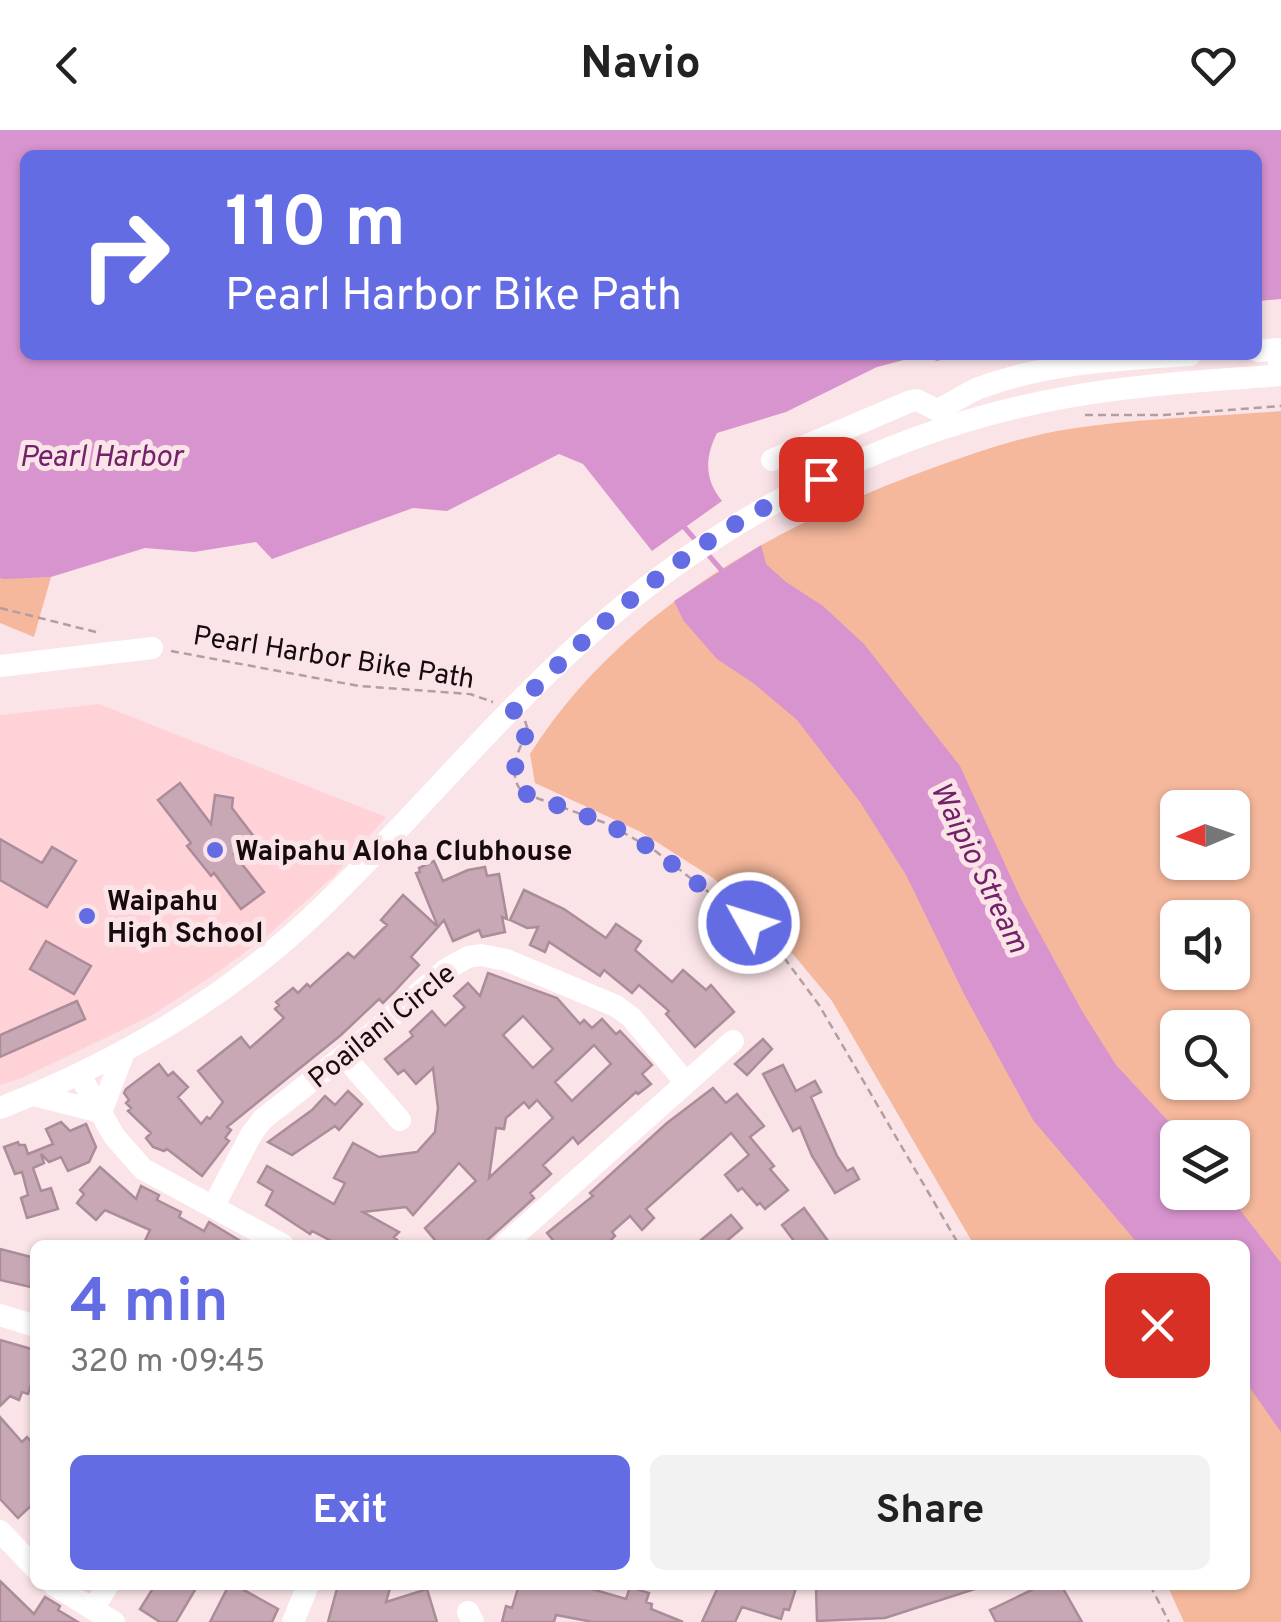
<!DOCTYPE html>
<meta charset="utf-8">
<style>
:root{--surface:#fff;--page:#f2f2f2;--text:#222;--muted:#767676;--accent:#646ce4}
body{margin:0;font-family:Overpass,sans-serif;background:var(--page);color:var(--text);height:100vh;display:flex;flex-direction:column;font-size:38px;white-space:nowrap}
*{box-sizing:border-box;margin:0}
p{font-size:32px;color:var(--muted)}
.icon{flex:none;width:55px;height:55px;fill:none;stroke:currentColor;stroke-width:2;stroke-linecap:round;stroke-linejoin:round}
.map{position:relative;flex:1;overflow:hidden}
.panel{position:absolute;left:30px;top:1110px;width:1220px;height:350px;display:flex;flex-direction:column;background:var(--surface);border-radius:15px;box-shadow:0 2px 8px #0004}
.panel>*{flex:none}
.top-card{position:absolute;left:20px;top:20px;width:1242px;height:210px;border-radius:15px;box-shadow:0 2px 8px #0004;background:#646ce4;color:#fff;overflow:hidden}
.needle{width:65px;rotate:268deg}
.controls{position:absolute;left:1160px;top:660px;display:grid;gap:20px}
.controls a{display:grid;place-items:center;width:90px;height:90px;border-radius:15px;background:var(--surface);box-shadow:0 2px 8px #0004;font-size:50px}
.pin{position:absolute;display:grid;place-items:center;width:85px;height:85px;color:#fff;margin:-42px;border-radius:20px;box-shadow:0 5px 15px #0006}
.me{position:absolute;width:110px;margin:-55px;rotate:309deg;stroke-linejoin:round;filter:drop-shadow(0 0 8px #0008)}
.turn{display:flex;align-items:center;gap:35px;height:210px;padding:0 40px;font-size:45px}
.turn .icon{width:130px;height:130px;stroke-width:2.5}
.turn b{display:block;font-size:70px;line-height:85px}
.round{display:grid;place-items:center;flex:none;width:105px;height:105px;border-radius:15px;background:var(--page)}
.summary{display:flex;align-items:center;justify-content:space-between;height:170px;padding:0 40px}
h1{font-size:60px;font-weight:700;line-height:75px;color:var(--accent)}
.button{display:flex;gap:20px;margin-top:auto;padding:20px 40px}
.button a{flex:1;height:115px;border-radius:15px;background:var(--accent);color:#fff;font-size:40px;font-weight:700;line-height:115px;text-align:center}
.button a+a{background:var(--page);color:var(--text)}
header{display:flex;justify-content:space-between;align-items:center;height:130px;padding:0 40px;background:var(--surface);font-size:45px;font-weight:700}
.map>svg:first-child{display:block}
.built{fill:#ffd2d8}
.green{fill:#f5b89c;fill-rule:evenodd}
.water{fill:#d894ce}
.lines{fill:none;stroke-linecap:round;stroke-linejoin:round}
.stream{stroke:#d894ce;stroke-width:5}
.building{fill:#c8a8b5;stroke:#ab8c9a;stroke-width:2.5;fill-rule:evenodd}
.path{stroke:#b19ea0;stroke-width:2.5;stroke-dasharray:8 5;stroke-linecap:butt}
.minor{stroke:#fff;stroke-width:22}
.route{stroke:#646ce4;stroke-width:18;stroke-dasharray:0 32.4}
.poi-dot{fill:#646ce4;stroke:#fbe4e7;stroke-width:4}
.labels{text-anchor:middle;stroke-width:10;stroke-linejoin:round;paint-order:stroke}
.street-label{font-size:28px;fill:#170b0d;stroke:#fbe4e7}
.poi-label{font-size:28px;font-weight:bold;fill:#170b0d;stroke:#fbe4e7;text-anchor:start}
.water-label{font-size:30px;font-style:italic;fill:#72226a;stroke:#fbe4e7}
</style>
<header><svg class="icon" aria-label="back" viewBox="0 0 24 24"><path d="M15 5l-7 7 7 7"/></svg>Navio<svg class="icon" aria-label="heart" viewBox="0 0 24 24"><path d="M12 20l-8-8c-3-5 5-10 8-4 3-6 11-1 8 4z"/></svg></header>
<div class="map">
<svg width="1281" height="1492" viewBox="0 0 1281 1492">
<rect width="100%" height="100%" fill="#fbe4e7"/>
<path class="built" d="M99 574 386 687 334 746 266 807 218 842 151 886 22 948 0 955V585Z"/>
<path class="green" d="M1281 281V1492H1184L1167 1455H1245V1115H974L832 871 777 805 713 748 641 702 535 653 530 624C621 480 781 392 938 336 980 321 1024 306 1069 299 1139 288 1211 287 1281 281ZM1178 678H1232V732H1178ZM1178 788H1232V842H1178ZM1178 898H1232V952H1178ZM1178 1008H1232V1062H1178Z
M51 447 34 507 0 493V448Z"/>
<path class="water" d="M0 0H1281V169L1258 171V25H25V225H947L938 231 919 226 877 237 786 282 717 303C705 327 704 349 722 371L652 421 583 334 559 324 447 381 413 378 272 429 256 412 194 422 145 418 51 447 4 449 0 448Z
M761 415 766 434 786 452 823 476 864 514 960 636 1021 769 1082 881 1116 935 1183 1007 1178 1008V1062L1227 1063 1281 1133V1302L1245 1251V1115H1139L1033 990 965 866 906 745 860 672 797 590 753 553 717 529 683 490 674 471Z"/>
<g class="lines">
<path class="stream" d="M685 398 698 413
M705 421 724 443"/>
</g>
<path class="building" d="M180 653 211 694 215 665 233 668 232 678 255 708 234 724 264 762 241 779 214 743 211 746 187 716 191 713 158 670Z
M0 709 42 733 52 717 76 731 47 777 0 750Z
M434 731 443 751 468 740 485 737 487 746 499 744 507 789 502 787 505 802 482 807 479 800 453 811 444 790 438 797 416 743 420 742 419 738Z
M524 760 564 779 606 808 616 794 641 811 635 820 672 852 683 840 706 860 711 855 734 882 695 917 666 884 669 881 639 855 632 863 604 840 600 846 549 812 545 822 530 815 538 797 527 798 510 790Z
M403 765 438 797 411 827 419 835 394 862 383 873 379 869 341 905 227 997 231 1000 225 1008 229 1011 202 1046 167 1019 164 1021 153 1017 146 1008 151 1003 128 981 131 978 126 973 129 970 124 963 126 959 159 934 168 946 173 942 188 957 178 967 201 994 207 987 210 989 223 972 198 941 241 907 250 918 284 888 275 879 279 875 276 872 293 858 298 863 307 854 310 857 348 823 354 828 387 795 381 790Z
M46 811 91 836 74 864 30 839Z
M488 843 557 868 580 894 584 890 592 898 602 889 616 904 620 901 652 935 642 944 651 954 638 964 636 962 578 1014 573 1007 543 1035 551 1044 530 1063 534 1068 482 1115H439L425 1098 476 1051 459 1033 413 1085 406 1077 363 1082 399 1102 394 1107 402 1115H339L312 1101 310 1104 266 1075 273 1061 258 1052 267 1036 334 1074 345 1053 334 1048 353 1013 379 1027 417 1022 435 1002 438 978 433 938 416 954 404 940 398 944 385 929 413 906 410 902 432 881 445 896 465 877 454 866 468 853 480 866ZM523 886 553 919 533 938 503 905ZM594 915 611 934 572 971 555 952ZM537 970 553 988 489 1048 496 998 504 999 506 988 524 972 529 978Z
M77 871 85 889 0 927V905Z
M763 909 772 919 747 945 735 934Z
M783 935 796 961 815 951 821 962 811 967 837 1026 847 1041 853 1038 859 1049 835 1063 812 1026 800 997 793 1001 763 944Z
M713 958 726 973 737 964 764 996 750 1007 774 1036 770 1039 788 1060 765 1079 760 1073 757 1075 742 1058 738 1061 725 1045 749 1025 731 1003 646 1079 654 1088 642 1100 630 1086 612 1102 615 1106 606 1115H557L547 1103 593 1066 590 1063 667 993Z
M348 961 362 974 339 1000 335 996 292 1025 268 1012 312 980 325 966 335 975Z
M61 992 70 1001 86 994 96 1017 89 1032 68 1041 61 1027 49 1032 41 1024 44 1033 33 1038 41 1061 51 1058 58 1079 27 1088 21 1068 28 1065 22 1042 15 1044 4 1017 18 1012 19 1015H25L28 1024 53 1014 46 999Z
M100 1037 136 1069 141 1056 159 1065 157 1070 181 1082 179 1087 204 1101 209 1092 247 1115H143L150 1100 105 1080 96 1090 77 1073 84 1064 80 1060Z
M804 1078 831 1115H797L782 1095Z
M731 1085 742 1098 722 1115H695Z
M0 1119 35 1128V1158L0 1150Z
M0 1210 35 1220V1243L28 1264 22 1262 19 1270 10 1266 0 1276Z
M0 1287 22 1312 27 1307 35 1316V1372L18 1388 0 1369Z
M0 1451 34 1484 45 1467 60 1476 58 1480 78 1492H0Z
M155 1455H198L176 1492H160L140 1479Z
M229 1455H235L278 1479 272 1492H210Z
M338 1455H391L386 1472 427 1459 437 1492H328Z
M519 1455H578L626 1469 630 1457 649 1463 646 1472 652 1474 651 1479 683 1492H593L556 1485 554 1492H502L506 1476 512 1478Z
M719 1455H797L789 1480 784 1479 781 1489 742 1477 735 1492H702Z
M894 1455H977L978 1458 885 1488 817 1491 816 1458Z
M1042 1455H1061L1082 1492H996L990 1480Z"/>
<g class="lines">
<path class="path" d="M1085 285H1163L1281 276
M0 478 100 503
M171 521 359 556 470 564 493 572
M525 591 528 600C518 621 506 644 523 663L608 694 654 720 771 810 819 875 959 1115
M1150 1455 1169 1492"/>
<path class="minor" d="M1258 221 1278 219 1280 245
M772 330 911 271 917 270 937 280C952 274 964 264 979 258 1045 233 1120 229 1190 225
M0 536 152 518
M344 926 400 990
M79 944 114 1006 143 1039 283 1115
M686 953 733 911
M34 965 101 982 124 922
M0 978C118 932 230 866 322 777 413 689 494 589 589 505 723 385 891 298 1068 267 1139 254 1210 251 1281 245
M213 1077 252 1003 263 989 374 902 445 840 468 827 481 825 506 830 616 876 631 887 686 953 504 1115
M0 1185 35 1196
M0 1401 35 1438
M54 1455 114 1492
M93 1479 108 1455
M468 1482 473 1492
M293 1492 308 1455"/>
</g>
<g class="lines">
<path class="route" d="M749 793 654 720 608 694 524 663 516 654 515 628 528 600 525 589 513 580C580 511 651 446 732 396 761 378 791 364 821 349"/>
</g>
<g class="poi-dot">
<circle cx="215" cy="720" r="10"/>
<circle cx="87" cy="786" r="10"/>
</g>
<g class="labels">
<g class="street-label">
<text transform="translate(334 526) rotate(9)" y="10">Pearl Harbor Bike Path</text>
<text transform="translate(381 895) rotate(-39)" y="10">Poailani Circle</text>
</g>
<g class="poi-label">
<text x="235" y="730">Waipahu Aloha Clubhouse</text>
<text x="107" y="780">Waipahu<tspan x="107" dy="32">High School</tspan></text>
</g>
<g class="water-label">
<text x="101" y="336">Pearl Harbor</text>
<text transform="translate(980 737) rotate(64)" y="10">Waipio Stream</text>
</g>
</g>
</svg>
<div class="controls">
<a><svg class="needle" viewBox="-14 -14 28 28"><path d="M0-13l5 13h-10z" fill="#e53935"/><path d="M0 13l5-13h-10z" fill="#767676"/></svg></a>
<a><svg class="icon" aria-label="sound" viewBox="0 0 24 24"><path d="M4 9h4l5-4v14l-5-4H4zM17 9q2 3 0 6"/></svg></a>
<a><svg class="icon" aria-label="search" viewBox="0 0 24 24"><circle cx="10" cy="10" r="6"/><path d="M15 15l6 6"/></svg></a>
<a><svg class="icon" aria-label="layers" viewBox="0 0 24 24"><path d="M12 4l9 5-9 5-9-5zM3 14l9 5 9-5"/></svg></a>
</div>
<div class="pin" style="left:821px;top:349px;background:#d93025"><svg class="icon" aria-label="arrive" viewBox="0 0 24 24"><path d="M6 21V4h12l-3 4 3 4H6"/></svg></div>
<svg class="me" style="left:749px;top:793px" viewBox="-20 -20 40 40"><circle r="17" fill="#646ce4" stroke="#fff" stroke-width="3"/><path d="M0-11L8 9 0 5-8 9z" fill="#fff"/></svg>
<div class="top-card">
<div class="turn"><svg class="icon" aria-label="right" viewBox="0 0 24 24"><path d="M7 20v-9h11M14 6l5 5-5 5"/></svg><div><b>110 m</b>Pearl Harbor Bike Path</div></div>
</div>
<section class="panel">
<div class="summary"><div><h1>4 min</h1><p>320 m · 09:45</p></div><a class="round" style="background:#d93025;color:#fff"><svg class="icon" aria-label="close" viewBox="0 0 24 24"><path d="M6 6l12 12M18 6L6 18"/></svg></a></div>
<div class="button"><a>Exit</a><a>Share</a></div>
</section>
</div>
